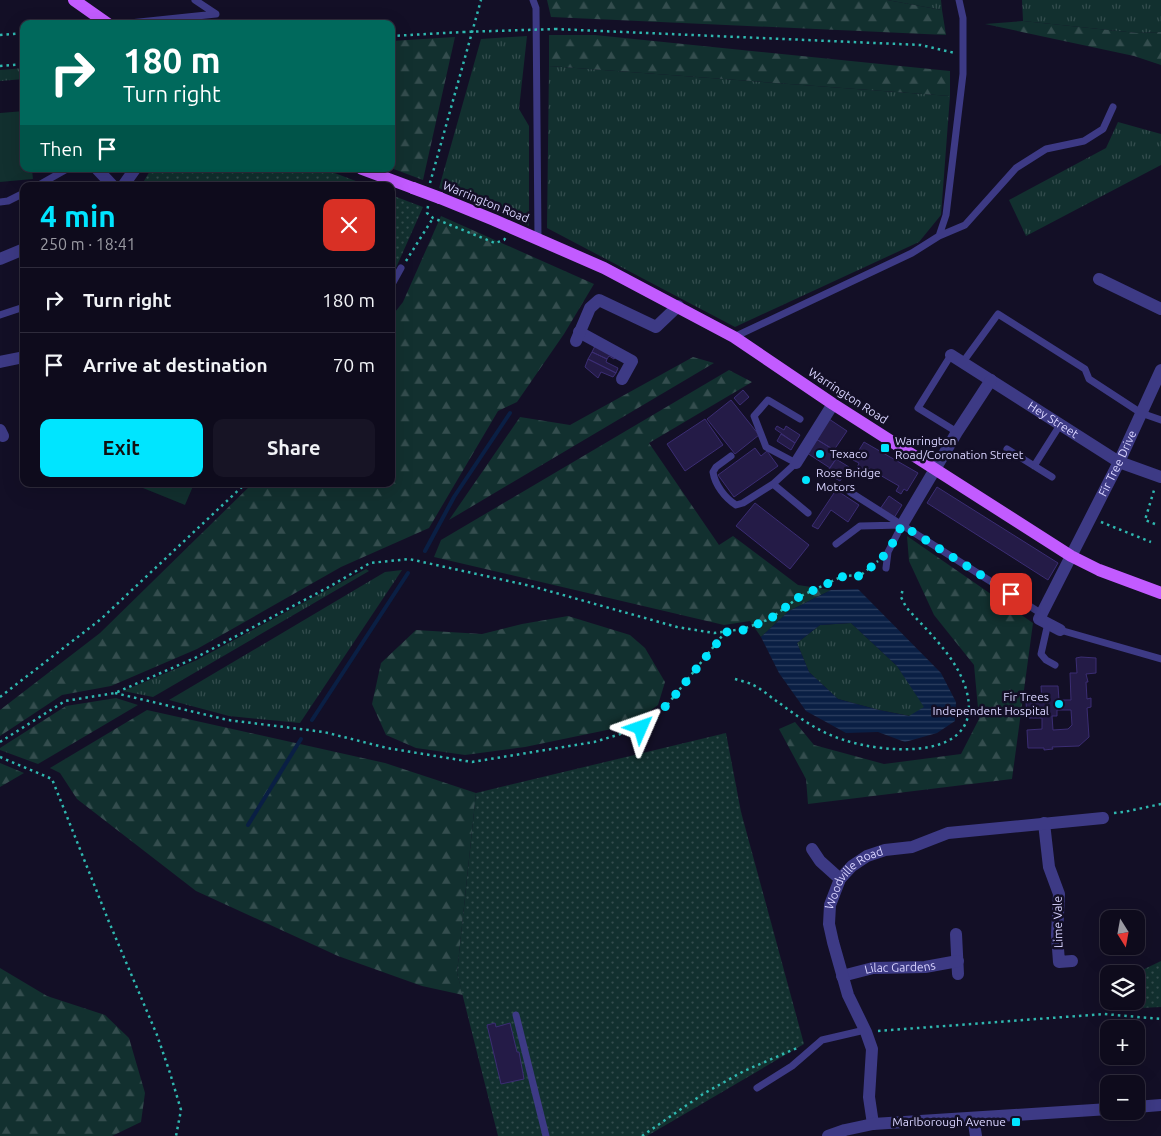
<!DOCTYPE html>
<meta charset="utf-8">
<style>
:root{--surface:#0e0b1c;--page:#171425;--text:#f1f3f6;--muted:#9b9ba3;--line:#2e2b3b;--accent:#00e5ff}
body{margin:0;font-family:Ubuntu,sans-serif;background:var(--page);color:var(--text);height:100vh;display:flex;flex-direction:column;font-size:19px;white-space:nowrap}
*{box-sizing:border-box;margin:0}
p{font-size:16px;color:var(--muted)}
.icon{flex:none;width:28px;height:28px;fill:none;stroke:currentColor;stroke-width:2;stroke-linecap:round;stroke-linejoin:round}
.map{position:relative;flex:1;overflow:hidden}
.details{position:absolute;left:20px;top:182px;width:375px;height:305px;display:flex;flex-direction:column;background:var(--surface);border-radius:10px;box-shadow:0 5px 20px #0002,0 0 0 1px var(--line)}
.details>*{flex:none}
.banner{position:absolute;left:20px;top:20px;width:375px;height:152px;border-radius:10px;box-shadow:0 5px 20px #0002,0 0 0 1px var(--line);background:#00695c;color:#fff;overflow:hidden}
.needle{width:32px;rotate:169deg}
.tools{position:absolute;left:1100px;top:910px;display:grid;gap:10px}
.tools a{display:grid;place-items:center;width:45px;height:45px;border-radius:10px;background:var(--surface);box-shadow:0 5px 20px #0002,0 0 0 1px var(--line);font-size:25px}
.pin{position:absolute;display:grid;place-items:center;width:42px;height:42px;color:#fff;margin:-21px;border-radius:10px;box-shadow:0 2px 8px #0006}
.me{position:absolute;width:55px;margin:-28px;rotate:47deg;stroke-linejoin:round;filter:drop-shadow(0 0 4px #0008)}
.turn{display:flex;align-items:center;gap:18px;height:105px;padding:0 20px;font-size:22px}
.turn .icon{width:65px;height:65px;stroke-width:2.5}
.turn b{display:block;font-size:35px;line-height:42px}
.then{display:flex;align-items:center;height:48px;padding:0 20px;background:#0003;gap:10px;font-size:19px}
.round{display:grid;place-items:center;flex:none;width:52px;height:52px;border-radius:10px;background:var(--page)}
.head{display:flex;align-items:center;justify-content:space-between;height:85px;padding:0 20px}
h1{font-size:30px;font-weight:700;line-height:38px;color:var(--accent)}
.action{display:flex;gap:10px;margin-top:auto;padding:10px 20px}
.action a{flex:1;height:58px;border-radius:10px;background:var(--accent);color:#111;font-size:20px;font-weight:700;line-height:58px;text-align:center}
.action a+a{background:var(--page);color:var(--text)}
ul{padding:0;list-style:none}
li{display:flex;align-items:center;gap:15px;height:65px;padding:0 20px;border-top:1px solid var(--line)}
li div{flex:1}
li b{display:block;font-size:19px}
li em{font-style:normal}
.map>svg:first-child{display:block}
.grass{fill:url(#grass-tufts)}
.forest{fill:url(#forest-firs)}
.park{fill:url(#park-dots)}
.garden{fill:#12302f}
.water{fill:url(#water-rules);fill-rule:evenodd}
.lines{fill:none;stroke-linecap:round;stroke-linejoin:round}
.stream{stroke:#0a1f44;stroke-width:4}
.building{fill:#241b47;stroke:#3b2d73;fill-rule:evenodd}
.path{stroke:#2fb8b0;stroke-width:2.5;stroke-dasharray:2.5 4;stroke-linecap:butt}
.service{stroke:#3d3a85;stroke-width:7}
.minor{stroke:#3d3a85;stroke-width:12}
.tertiary{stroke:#3d3a85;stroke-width:12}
.primary{stroke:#c25bff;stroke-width:12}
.path-bridge{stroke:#2fb8b0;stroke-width:2.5;stroke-dasharray:2.5 4;stroke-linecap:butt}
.primary-bridge{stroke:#c25bff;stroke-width:12}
.route{stroke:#00e5ff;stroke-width:9;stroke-dasharray:0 16.2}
.poi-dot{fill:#00e5ff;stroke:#130f26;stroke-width:2}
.labels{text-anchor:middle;stroke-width:5;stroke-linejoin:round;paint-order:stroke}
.street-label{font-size:12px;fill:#d9d4ff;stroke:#130f26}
.poi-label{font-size:12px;fill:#d9d4ff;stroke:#130f26;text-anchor:start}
</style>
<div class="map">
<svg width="1161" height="1136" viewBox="0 0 1161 1136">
<defs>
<pattern id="grass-tufts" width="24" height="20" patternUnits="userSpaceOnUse" patternTransform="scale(1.25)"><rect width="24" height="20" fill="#12302f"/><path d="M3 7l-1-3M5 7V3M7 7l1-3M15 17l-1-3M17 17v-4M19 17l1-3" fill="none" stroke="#344d4e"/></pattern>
<pattern id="forest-firs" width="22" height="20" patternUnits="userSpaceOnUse" patternTransform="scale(1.25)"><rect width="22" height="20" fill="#12302f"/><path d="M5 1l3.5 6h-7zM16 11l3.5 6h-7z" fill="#344d4e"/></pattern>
<pattern id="park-dots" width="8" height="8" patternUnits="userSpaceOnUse" patternTransform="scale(1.25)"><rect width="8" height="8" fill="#12302f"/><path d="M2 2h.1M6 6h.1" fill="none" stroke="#344d4e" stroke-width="1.8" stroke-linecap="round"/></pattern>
<pattern id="water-rules" width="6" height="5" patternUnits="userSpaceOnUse" patternTransform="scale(1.25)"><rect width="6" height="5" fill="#0a1f44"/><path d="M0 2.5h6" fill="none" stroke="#2d3f60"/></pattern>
</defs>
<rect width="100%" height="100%" fill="#130f26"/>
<path class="grass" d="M887 0H941L942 10Z
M1022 0H1161V32L1137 33 1023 21Z
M527 36 519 109 529 126V226L439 188 481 39Z
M549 66 950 96 941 215 919 242 735 327 547 228Z
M24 68V79L0 81V70Z
M1118 122 1161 134V165L1026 236 1009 200 1106 148Z
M366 569 369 571 153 697 123 691 197 660Z
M402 570 300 723 229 716 169 700 385 572Z
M851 623 897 666 925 707 910 716 879 710 838 699 809 672 797 643 820 625Z"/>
<path class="forest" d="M547 0H887L942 10 946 35 551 17Z
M1023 21 1137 33 1161 32V65L1134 56 985 24Z
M549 35H595L950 71V96L549 66Z
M455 37 423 180 391 168V41Z
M441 216 594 284 564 334 517 402 498 411 429 528 341 567 197 649 111 686 62 695 0 736V710L100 633 252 484H391V317L403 302Z
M693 357 714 363 449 520 520 417 570 425Z
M729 370 752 382 649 443 719 545 733 536 798 585 831 590 789 611 761 637 750 621 724 625 434 557 441 540Z
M907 536 1033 623 1012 779 808 804 806 779 779 729 795 722 814 745 884 764 961 754 979 719 974 665 934 615 909 561Z
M568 616 630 635 645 648 665 682 658 705 631 725 525 747 465 755 416 748 386 735 372 704 381 663 416 630 482 634 522 624Z
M116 698 138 705 38 764 0 750V748L66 706Z
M147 710 385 763 476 793 457 973 463 995 422 986 338 956 196 891 77 799 60 773 50 768Z
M0 763 24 773 0 787Z
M0 968 47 996 105 1015 129 1038 145 1093 141 1122 112 1136H0Z"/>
<path class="park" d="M151 169H324L369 186H141Z
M391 195 423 207 391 279Z
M726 733 741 812 804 1044 647 1136H498L457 973 476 793Z
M1161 961V1007L1118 1009V1001H1136V974H1134Z"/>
<path class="garden" d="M24 111V169H32L33 179 0 182V113Z
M133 484H194L185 505Z"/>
<path class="water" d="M858 589 941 673 956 702 955 721 937 733 905 742 878 732 846 733 806 711 779 673 761 637 789 611 831 590ZM851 623 897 666 924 707 909 716 879 710 838 699 809 672 797 643 820 625Z"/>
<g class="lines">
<path class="stream" d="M425 551 454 497 510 413
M312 720 408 573
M248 825 301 739"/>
</g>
<path class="building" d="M596 344 617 355 614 359 609 356 607 359 592 352Z
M592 352 607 359 606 362 618 368 616 373 588 359Z
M588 359 616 373 613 377 601 372 598 378 585 367Z
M743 390 749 397 740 405 734 398Z
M731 400 759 435 735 454 707 419Z
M705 419 723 445 685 471 667 444Z
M829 419 847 431 834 450 816 439Z
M777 426 784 430 786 426 800 435 795 443 775 429Z
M781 434 795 443 791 450 777 441Z
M816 439 834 450 830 455 836 459 830 468 807 453Z
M864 442 918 473 907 491 904 489 901 494 896 491 899 486 866 467 863 472 857 468 859 463 853 460Z
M755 448 761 456 767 451 778 466 734 497 718 475Z
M836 459 849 467 840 481 826 473Z
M937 487 1058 563 1048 580 927 503Z
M836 490 859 505 848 522 831 510 818 529 812 526Z
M889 496 902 505 894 518 880 509Z
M755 503 809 545 790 569 736 526Z
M1081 657 1096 658V673L1086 674 1088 682H1086L1087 699 1091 698V707L1087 708 1089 737 1079 746 1052 747 1053 749 1044 750V748H1028L1027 730 1042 729V718H1027L1026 701H1042L1041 686H1058L1059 700H1071L1070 673H1077L1076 658ZM1057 710H1071L1072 725 1068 729 1053 730 1052 716H1057Z
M495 1023 496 1027 510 1023 517 1052H519L524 1079 501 1084 487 1025Z"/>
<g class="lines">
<path class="path" d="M555 29 921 45 955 53
M0 35 24 33
M391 36 463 32
M0 66 24 64
M430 183 481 0
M428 206 427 213 433 218 495 243 504 240 506 237
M406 261 433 218
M1101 522 1151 542
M1155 524 1145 520 1155 487
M735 679C741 681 748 682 753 685 762 689 770 697 778 702 798 717 820 733 844 740 886 754 987 762 966 689 956 656 927 631 906 607L901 597 903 588
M115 693 228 720 324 732 387 748 472 762 594 742 641 728 668 704 726 631
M0 697 101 619 245 484
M0 742 65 701 115 693 195 658 327 588 370 563 409 559 531 586 677 627 714 633 743 629 770 619 799 597 843 576 861 575 878 561
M0 757 52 779 109 922 157 1035 170 1073 181 1110 176 1136
M1114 813 1124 812 1161 804
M878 1031 1104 1014 1161 1019
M642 1136 703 1094 744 1071 797 1048"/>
<path class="service" d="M533 0 536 8 538 239
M120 24 216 14 195 0
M37 186 67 169
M0 202 8 201 24 193
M939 236 965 225 1016 168 1046 149 1084 141 1103 129 1113 107
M391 286 401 268
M0 315 24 307
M734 337 912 253 939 236 946 215 963 74V18L959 0
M951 355 918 408 957 432
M963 362 998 314 1085 369 1089 379 1141 413 1161 420
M800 419 768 400 754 416 766 447 796 463 773 484 808 513
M1007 449 1052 477
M731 456 716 467 713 472C715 485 725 498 736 505L743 503 773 484
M1034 466 1060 425
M850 492 1042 614
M836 544 860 526 902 525 888 552 886 568
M1048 623 1041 654 1046 660 1055 665
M1060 630 1161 659
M516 1015 546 1136
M757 1088 792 1066 822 1040 865 1030"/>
<g class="minor">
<path d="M97 169 113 186"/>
<path d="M1099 279 1161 309"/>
<path d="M579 332 632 361 622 379"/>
<path d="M576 341 590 308 599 300 656 327 678 306"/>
<path id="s1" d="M951 355 1119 462 1161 477"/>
<path d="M0 362 24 357"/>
<path d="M0 430 3 436"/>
<path d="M796 463 833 404"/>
<path d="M902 525 957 432 991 380"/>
<path id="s2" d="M1060 630 1039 619 1119 462 1161 370"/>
<path d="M1044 823 1049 867 1059 894 1057 935 1059 962 1072 961"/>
<path d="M812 849 820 861 840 879"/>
<path d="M956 934 958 974"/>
<path id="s3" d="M842 976 873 968 925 967 958 961"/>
<path d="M1136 1107 1161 1105"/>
<path d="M973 1118 976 1136"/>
<path id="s4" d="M873 1124 869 1097 872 1049 866 1032 848 995 833 942 829 924 830 905 840 879 852 866 867 856 885 850 912 847 948 833 1103 818"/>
<path d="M828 1136 845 1130 873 1124 1109 1109"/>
</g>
<path class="tertiary" d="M123 186 135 169
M0 259 24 249"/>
<path class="primary" d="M74 0 108 24
M362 169 413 188
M440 198 494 220 604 268 734 337 833 404 1071 556 1099 570 1161 593"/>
<path class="path-bridge" d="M463 32 555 29"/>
<path class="primary-bridge" d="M413 188 440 198"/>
</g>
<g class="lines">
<path class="route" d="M641 728 668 704 726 632 743 630 770 619 799 597 844 576H861L888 552 902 525 1011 594"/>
</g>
<g class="poi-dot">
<rect x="880" y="443" width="10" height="10" rx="2.5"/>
<circle cx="820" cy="454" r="5"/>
<circle cx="806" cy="480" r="5"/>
<circle cx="1059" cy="704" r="5"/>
<rect x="1011" y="1117" width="10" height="10" rx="2.5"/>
</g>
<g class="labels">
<g class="street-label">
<text transform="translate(486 202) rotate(22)" y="4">Warrington Road</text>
<text transform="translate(848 396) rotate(33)" y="4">Warrington Road</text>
<text dy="4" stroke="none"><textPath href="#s1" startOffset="121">Hey Street</textPath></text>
<text dy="4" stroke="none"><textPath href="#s2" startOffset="198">Fir Tree Drive</textPath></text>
<text dy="4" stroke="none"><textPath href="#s4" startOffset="265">Woodville Road</textPath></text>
<text transform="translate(1058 922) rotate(-91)" y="4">Lime Vale</text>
<text dy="4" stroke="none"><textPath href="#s3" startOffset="59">Lilac Gardens</textPath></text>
</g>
<g class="poi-label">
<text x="895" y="445">Warrington<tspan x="895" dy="14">Road/Coronation Street</tspan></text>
<text x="830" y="458">Texaco</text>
<text x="816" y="477">Rose Bridge<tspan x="816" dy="14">Motors</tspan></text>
<text x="1049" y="701" text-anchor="end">Fir Trees<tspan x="1049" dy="14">Independent Hospital</tspan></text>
<text x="1006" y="1126" text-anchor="end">Marlborough Avenue</text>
</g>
</g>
</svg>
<div class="tools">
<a><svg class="needle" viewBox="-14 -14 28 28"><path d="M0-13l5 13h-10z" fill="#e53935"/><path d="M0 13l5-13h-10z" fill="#9b9ba3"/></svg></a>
<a><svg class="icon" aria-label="layers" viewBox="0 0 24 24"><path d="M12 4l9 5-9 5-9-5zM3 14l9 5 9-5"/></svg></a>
<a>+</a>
<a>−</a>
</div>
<div class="pin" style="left:1011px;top:594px;background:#d93025"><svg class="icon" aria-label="arrive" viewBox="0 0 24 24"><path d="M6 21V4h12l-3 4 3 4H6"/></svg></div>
<svg class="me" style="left:641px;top:728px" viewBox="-20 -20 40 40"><path d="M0-17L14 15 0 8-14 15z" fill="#00e5ff" stroke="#fff" stroke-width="4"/></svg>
<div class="banner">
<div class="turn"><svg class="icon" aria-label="right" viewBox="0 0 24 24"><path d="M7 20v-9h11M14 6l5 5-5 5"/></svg><div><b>180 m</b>Turn right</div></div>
<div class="then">Then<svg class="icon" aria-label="arrive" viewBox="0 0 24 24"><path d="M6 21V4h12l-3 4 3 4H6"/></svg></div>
</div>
<section class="details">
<div class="head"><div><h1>4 min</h1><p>250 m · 18:41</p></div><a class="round" style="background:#d93025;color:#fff"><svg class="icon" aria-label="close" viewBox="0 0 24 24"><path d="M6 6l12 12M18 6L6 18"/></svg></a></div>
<ul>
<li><svg class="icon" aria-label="right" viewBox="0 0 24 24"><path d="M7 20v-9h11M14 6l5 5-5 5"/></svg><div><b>Turn right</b></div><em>180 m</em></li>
<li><svg class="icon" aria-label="arrive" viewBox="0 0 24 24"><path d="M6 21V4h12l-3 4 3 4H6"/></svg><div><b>Arrive at destination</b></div><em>70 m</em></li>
</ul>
<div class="action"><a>Exit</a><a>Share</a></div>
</section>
</div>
